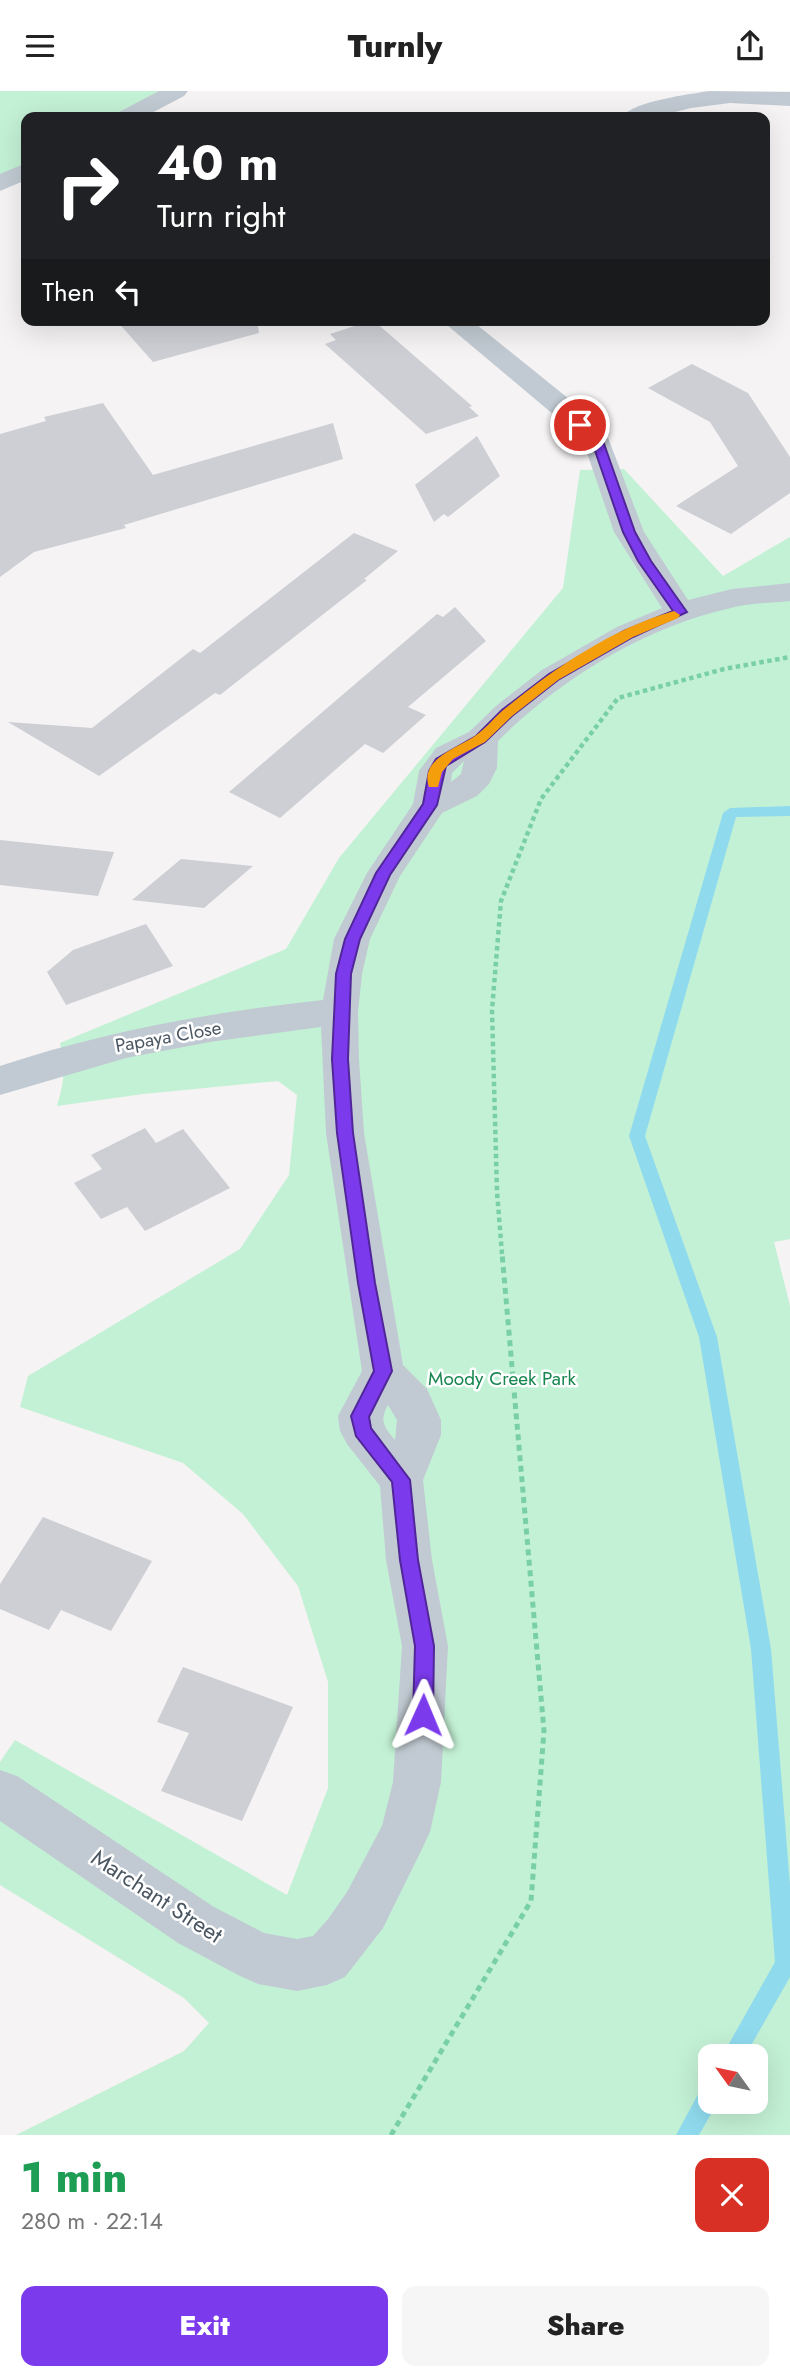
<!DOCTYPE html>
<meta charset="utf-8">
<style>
:root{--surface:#fff;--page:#f6f6f6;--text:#222;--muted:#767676;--accent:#7c3aed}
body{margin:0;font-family:Jost,sans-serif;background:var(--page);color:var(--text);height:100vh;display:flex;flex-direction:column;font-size:26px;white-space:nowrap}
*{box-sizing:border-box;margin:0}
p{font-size:23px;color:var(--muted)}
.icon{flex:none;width:38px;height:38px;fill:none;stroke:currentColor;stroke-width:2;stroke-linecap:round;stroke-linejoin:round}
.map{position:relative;height:2044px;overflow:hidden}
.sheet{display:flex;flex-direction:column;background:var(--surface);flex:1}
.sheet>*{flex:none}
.hud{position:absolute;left:21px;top:21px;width:749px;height:214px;border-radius:14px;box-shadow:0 7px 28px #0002;background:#202124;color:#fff;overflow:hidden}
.needle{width:46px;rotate:303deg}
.tools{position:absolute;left:698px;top:1953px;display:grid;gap:14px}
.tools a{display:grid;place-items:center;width:70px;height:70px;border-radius:14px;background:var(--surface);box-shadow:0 7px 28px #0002;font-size:35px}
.pin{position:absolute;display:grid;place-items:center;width:60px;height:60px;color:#fff;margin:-30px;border:4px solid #fff;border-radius:50%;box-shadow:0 2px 7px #0007}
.me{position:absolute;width:77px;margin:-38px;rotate:1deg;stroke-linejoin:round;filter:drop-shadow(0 0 5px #0008)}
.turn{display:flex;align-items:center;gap:24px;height:147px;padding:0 21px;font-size:32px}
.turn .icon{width:91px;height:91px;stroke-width:2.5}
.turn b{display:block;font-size:49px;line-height:60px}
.then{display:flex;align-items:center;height:66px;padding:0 21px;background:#0003;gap:14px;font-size:26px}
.round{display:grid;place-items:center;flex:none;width:74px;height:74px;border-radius:14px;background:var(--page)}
.head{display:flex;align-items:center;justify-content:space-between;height:119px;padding:0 21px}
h1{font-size:42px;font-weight:800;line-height:52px;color:#1e9e55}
.action{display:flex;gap:14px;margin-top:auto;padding:14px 21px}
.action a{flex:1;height:80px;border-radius:14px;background:var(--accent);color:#fff;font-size:28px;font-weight:800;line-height:80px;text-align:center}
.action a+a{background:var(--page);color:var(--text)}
header{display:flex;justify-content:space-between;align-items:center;height:91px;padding:0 21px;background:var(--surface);font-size:32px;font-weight:800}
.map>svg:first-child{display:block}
.green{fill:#c3f1d5;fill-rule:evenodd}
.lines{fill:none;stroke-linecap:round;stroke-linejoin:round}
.stream{fill:#90daee;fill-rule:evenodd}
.building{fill:#cdcfd5}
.path-far1{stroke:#7ad0a6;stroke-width:4.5;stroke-dasharray:4.5 3.5;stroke-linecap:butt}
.path{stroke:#7ad0a6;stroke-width:5;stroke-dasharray:6 4.5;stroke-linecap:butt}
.minor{fill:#c1cad2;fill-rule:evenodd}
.route{fill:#7c3aed;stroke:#51269a;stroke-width:2}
.slow{fill:#f59e0b}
.labels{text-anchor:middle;stroke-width:5;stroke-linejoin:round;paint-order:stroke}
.street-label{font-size:19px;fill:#4a5661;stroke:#fff}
.park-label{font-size:19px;fill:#17864f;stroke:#fff}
.near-street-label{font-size:23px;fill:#4a5661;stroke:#fff}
</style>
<header><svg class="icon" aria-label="menu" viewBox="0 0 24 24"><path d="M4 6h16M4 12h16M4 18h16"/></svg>Turnly<svg class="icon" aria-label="share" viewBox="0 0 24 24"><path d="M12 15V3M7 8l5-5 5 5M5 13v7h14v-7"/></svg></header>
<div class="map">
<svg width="790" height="2044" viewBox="0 0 790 2044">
<rect width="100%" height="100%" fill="#f5f3f3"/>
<path class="green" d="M0 0H176L127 26H26V80L0 94Z
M624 378 723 485 790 446V1148L774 1151 790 1215V2044H16L184 1960 209 1932 184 1907 0 1794V1671L15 1649 287 1804 328 1697V1591L298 1495 243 1423 183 1372 20 1316 28 1285 240 1158 289 1084 297 1004 278 990 143 1003 57 1015C64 992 66 976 60 952L286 858 339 767 563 497 580 379ZM710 1965H756V2011H710Z"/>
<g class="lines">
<path class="stream" d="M790 715V725L736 726 645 1045 717 1246 771 1558 790 1794V1886L745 1965H722L775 1871 751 1558 699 1246 629 1045 723 722 730 717Z
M710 1993V2011H718L699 2044H676L702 1996Z"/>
</g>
<path class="building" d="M116 229H257L259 242 153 271Z
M373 229 472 315 469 316 479 325 426 343 325 253 336 249 330 243Z
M692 273 748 302 790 366V402L731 443 676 415 738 375 710 331 648 297Z
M103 312 153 384 333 332 343 368 124 434 126 437 34 461 0 486V343L46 330 44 326Z
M477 345 500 385 448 426 444 423 434 431 415 394Z
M354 442 398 460 364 488 367 489 220 604 215 602 99 685 8 631 92 637 193 558 200 562Z
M455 516 486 550 408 616 426 624 383 662 365 653 280 727 229 701 437 523 443 526Z
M0 749 114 761 98 805 0 794Z
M181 768 253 775 204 817 132 809Z
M146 833 173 875 66 914 47 881 73 859Z
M145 1037 156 1052 183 1038 230 1097 145 1140 127 1116 101 1128 74 1092 102 1078 91 1064Z
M43 1426 152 1470 111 1540 61 1519 49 1539 0 1518V1493Z
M183 1576 293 1616 242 1730 161 1700 189 1642 157 1631Z"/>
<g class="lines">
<path class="path-far1" d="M502 1163 497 1101 492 919 501 810 541 708 618 607 724 578 790 566"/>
<path class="path" d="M391 2044 531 1810 544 1640 502 1162"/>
<path class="minor" d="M159 0H188L184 5 144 26H115L119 21Z
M710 0 790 1V15L730 12 691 17 655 26H622C633 10 691 3 710 0Z
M26 72V89L0 100V83Z
M441 229H471L574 312 607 344 644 441 688 509 732 498 790 492V510C771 512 750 512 731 517 645 536 560 588 498 650L497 677 489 693 477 705 442 722 400 785 370 848 362 883 358 921 359 968 364 1042 403 1274 427 1298 441 1329V1344L423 1389 432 1469 448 1555 441 1691 430 1741 422 1758 383 1837 345 1886 327 1894 297 1900 258 1893 240 1885 178 1852 0 1730V1679L17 1685 214 1816 264 1842 297 1848 313 1845 328 1828 347 1801 382 1735 393 1691 402 1555 386 1469 380 1395 347 1353 340 1340 338 1325 362 1280 326 1042 321 936 210 951 126 967 0 1004V975C105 940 213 921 323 909L334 848 367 782 413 713 419 680 436 657 469 641 496 615 542 579 617 536 662 517 614 441 584 353 554 324ZM464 670 461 683 451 691 452 682ZM388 1314 397 1329 395 1349C384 1336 379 1330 388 1314Z"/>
</g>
<path class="route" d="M580 331 603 350 635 441 651 470 687 521 633 546 558 589 512 625 485 651 446 675 437 714 390 784 360 848 351 883 348 968 353 1042 375 1192 392 1280 369 1326 371 1337 410 1389 418 1469 434 1555 433 1624 430 1630 423 1633 416 1630 413 1624 415 1555 400 1469 392 1391 356 1345 351 1325 374 1280 358 1192 337 1042 332 968 336 883 345 848 376 782 423 713 429 680 436 668 476 645 502 619 549 583 624 540 673 520 638 470 623 441 592 351 575 334Z"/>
<path class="slow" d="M674 520 680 524 678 527 633 546 558 589 512 625 485 651 453 668 442 681 438 696H429C419 668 458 657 475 645 487 637 495 625 507 616 555 577 613 537 674 520Z"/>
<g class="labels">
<g class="street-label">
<text transform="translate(168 945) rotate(-10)" y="7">Papaya Close</text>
</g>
<g class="park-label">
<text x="502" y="1294">Moody Creek Park</text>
</g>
<g class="near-street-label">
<text transform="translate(157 1805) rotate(33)" y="8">Marchant Street</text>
</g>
</g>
</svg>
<div class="tools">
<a><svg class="needle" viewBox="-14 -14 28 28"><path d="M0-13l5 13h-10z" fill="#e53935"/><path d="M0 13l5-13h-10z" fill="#767676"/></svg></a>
</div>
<div class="pin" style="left:580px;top:334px;background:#d93025"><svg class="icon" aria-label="arrive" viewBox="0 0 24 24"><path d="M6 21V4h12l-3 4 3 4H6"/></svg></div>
<svg class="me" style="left:423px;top:1624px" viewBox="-20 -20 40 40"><path d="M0-17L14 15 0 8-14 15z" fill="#7c3aed" stroke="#fff" stroke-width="4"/></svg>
<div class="hud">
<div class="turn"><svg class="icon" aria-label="right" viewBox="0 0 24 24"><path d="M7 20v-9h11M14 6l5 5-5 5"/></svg><div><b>40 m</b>Turn right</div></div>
<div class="then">Then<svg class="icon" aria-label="left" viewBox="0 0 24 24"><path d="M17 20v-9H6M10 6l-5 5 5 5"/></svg></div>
</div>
</div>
<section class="sheet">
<div class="head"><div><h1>1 min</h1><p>280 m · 22:14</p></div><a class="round" style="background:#d93025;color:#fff"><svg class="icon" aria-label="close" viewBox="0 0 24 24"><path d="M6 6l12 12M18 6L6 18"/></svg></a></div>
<div class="action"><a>Exit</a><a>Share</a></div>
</section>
